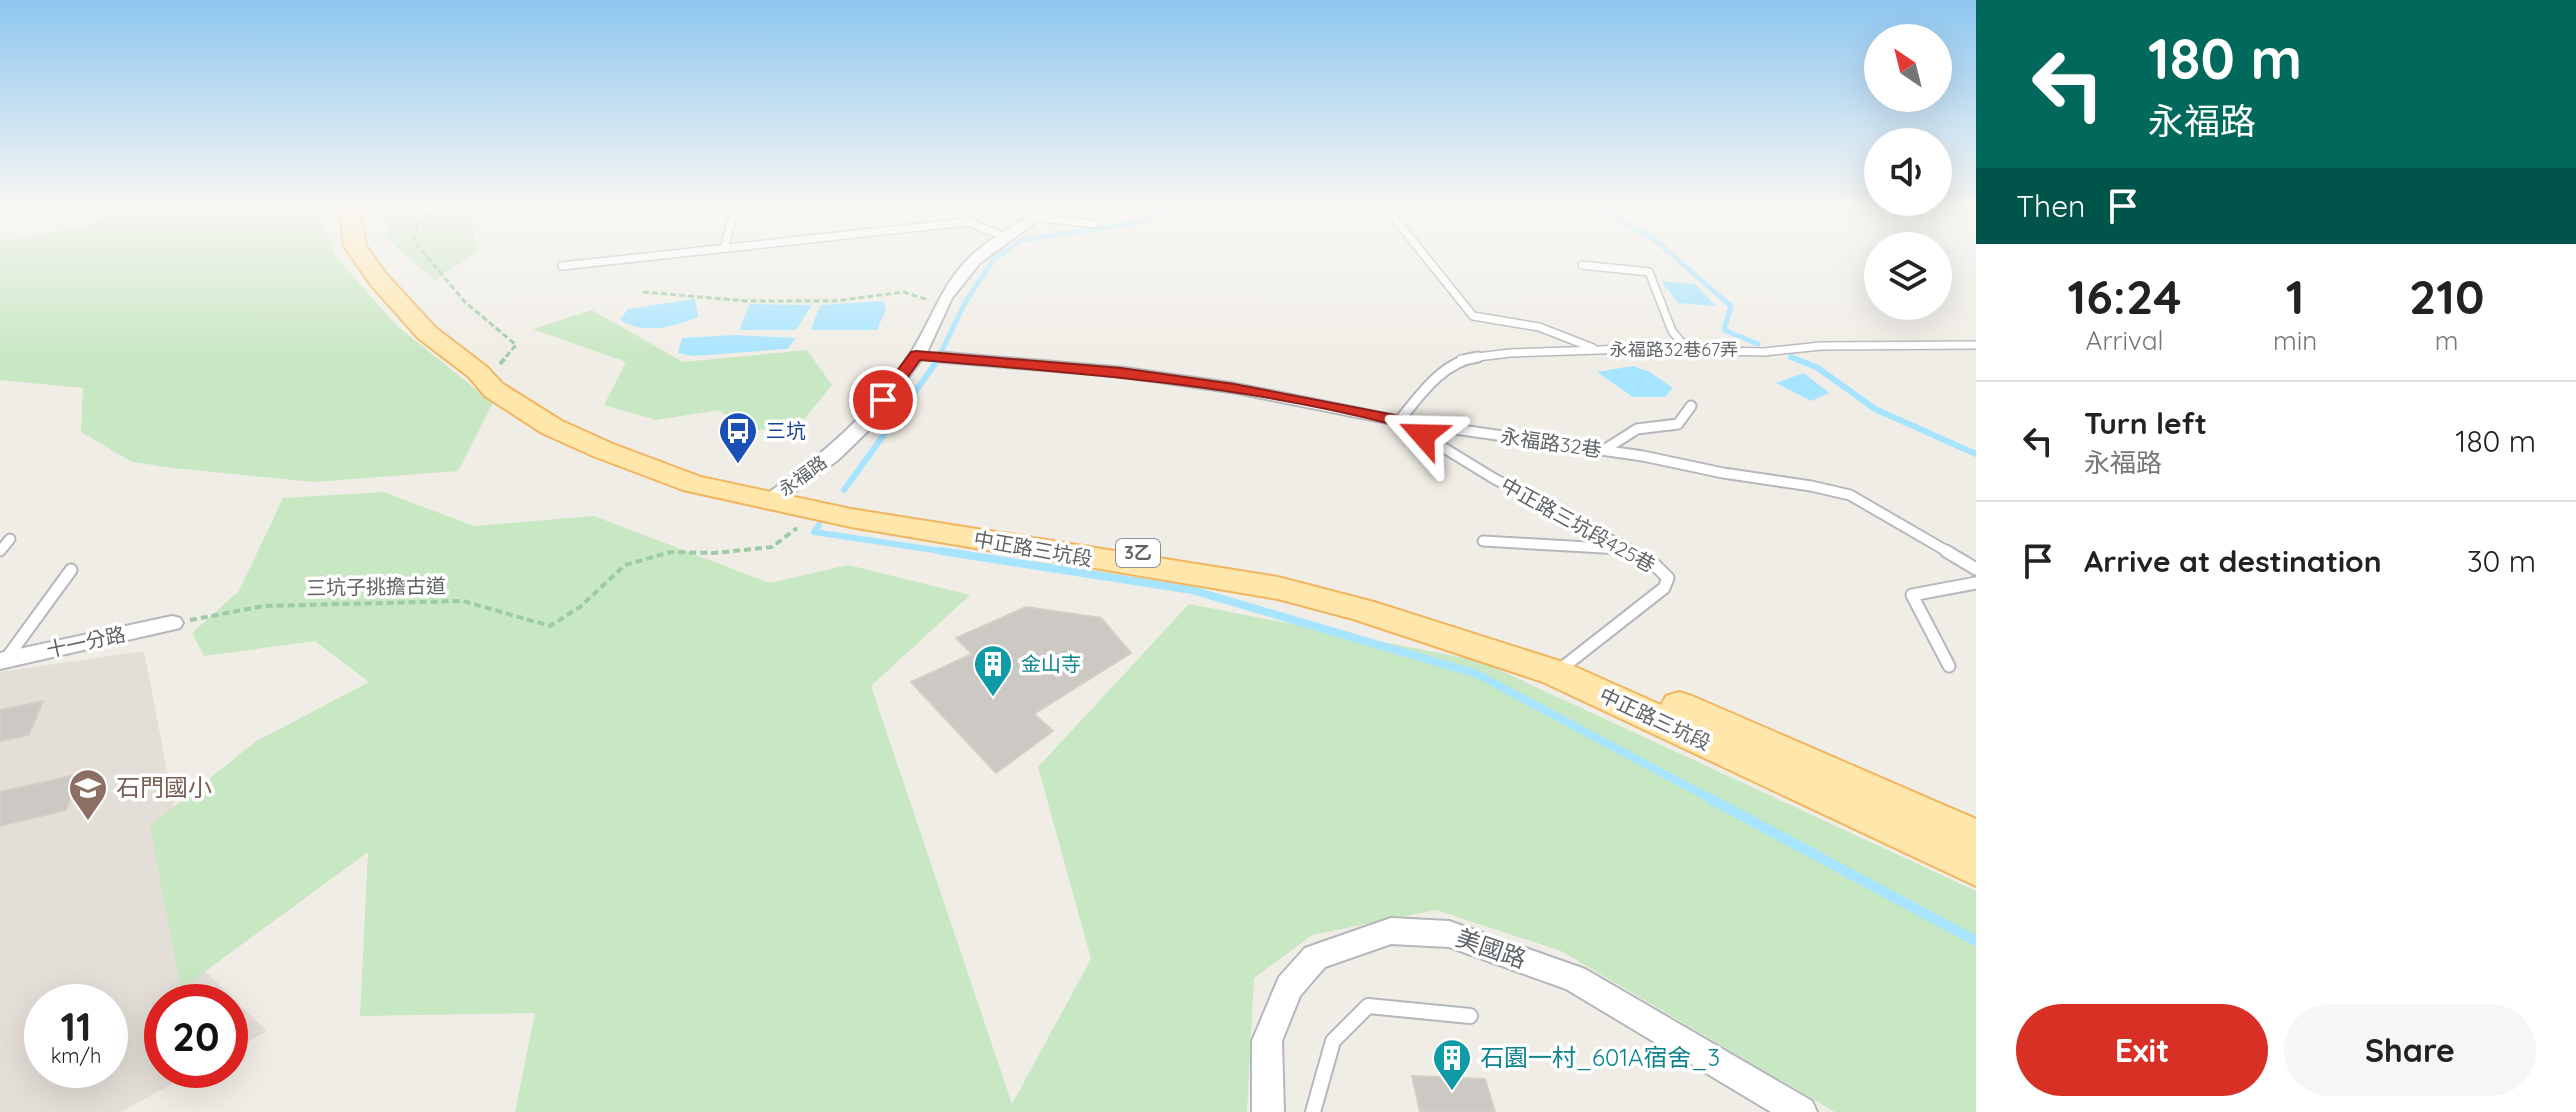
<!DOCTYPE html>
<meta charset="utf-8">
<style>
:root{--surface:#fff;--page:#f6f6f6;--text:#222;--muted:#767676;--line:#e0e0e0;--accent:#d93025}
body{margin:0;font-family:Quicksand,"Noto Sans TC",sans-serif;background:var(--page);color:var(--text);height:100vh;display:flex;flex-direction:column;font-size:30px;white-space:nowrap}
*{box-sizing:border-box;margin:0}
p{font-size:26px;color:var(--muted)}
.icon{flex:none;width:44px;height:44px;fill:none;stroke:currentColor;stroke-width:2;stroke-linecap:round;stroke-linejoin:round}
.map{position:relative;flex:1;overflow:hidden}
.sheet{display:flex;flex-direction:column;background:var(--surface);width:600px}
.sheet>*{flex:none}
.guide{background:#00695c;color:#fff;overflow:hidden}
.needle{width:52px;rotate:325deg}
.buttons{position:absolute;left:1864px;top:24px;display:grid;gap:16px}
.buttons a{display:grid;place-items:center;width:88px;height:88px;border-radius:50%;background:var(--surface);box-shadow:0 8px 32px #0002;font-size:40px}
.speed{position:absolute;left:24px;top:984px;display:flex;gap:16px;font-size:40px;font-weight:700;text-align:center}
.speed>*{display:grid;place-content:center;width:104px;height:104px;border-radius:50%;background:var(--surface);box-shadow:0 8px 32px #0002;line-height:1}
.speed small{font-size:20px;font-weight:400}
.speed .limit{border:12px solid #d22;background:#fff;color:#111}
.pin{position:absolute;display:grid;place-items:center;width:68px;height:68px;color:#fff;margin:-34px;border:4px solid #fff;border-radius:50%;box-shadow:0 2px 8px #0007}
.me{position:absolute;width:88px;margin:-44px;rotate:295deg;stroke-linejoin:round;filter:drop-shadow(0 0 6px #0008)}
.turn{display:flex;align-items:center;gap:28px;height:168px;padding:0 40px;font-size:36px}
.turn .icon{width:104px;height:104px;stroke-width:2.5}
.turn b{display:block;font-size:56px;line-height:68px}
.then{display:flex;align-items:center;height:76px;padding:0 40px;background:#0003;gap:16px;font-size:30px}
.eta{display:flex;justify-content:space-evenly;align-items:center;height:136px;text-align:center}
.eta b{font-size:48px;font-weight:700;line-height:56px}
.primary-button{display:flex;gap:16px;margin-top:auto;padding:16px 40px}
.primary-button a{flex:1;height:92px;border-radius:48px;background:var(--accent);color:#fff;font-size:32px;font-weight:700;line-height:92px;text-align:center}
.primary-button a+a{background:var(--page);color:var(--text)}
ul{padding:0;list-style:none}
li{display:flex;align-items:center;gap:24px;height:120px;padding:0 40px;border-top:2px solid var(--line)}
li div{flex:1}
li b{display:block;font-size:30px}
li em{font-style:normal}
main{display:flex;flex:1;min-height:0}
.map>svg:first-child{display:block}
.education{fill:#e3ded7;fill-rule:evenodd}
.green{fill:#c8e7c3}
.water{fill:#a7e4ff}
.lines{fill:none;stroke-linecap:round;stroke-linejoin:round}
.stream-far3{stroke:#a7e4ff;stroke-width:5}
.stream-far2{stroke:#a7e4ff;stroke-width:6}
.stream-far1{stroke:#a7e4ff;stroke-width:8}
.stream{stroke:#a7e4ff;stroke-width:10}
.building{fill:#ccc8c3;stroke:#d5cec4;stroke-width:2}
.service-far3-casing{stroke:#b4b7bb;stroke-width:10}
.service-far2-casing{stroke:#b4b7bb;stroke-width:13}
.service-far1-casing{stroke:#b4b7bb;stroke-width:15}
.service-casing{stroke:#b4b7bb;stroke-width:18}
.minor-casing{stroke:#b4b7bb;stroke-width:4}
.primary-casing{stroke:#f2b55e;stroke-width:4}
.path-far1{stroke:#9dcba5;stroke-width:3;stroke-dasharray:6 3;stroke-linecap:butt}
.path{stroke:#9dcba5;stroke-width:4;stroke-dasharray:7 4;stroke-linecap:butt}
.service-far3{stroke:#fff;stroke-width:7}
.service-far2{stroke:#fff;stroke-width:9}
.service-far1{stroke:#fff;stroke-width:11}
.service{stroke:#fff;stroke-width:14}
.minor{fill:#fff;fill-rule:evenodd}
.primary{fill:#ffe7ac;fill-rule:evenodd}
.route{fill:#d93025;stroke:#8d1f18;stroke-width:2}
.labels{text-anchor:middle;stroke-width:7;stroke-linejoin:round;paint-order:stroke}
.far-street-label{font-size:18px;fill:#5e6367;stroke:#fff}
.shield{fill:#fff;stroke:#8e9295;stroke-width:2}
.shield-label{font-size:18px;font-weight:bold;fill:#5e6367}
.transit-label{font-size:20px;fill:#164399;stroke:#fff;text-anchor:start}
.street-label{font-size:20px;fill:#5e6367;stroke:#fff}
.culture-label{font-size:20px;fill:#0d838f;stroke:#fff;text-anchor:start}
.near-education-label{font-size:24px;fill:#785e54;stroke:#fff;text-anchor:start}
.near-street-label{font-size:24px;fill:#5e6367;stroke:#fff}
.near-culture-label{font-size:24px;fill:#0d838f;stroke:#fff;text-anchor:start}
</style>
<main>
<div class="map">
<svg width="1976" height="1112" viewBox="0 0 1976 1112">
<rect width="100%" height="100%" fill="#f0ede6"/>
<path class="education" d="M144 651 206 972 267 1031 230 1052V1002H162V1070H197L121 1112H0V672ZM42 1002H110V1070H42Z"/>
<path class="green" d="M129 205H325L321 215 337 258 397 326 493 403 458 471 314 482 174 468 132 462 81 432 83 388 0 380V241L83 228Z
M386 205H467L478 252 434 280 388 240Z
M592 310 683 362 807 350 832 385 805 418 750 433 719 410 656 420 604 405 626 362 533 329Z
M384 492 474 526 594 516 770 583 848 565 970 595 871 686 1012 1104 1091 959 1038 767 1189 604 1480 661 1976 891V1112H1835L1561 951 1436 910 1312 935 1254 978 1247 1112H515L535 1013 360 1016 368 852 181 989 150 826 255 742 369 682 315 641 204 656 192 633 239 591 283 498Z"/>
<path class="water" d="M1661 281 1695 284 1716 306 1678 303Z
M695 299 698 317C673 327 644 335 620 320L628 309Z
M883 301 886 309 877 330H811L820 305Z
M750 304 812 305 796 330H739Z
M735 335 796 338 787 349 693 356 678 353 682 338Z
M1633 366 1650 372 1673 388 1665 397H1633L1597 372Z
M1804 373 1829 393 1811 401 1776 383Z"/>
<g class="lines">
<path class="stream-far3" d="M1593 205 1655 240 1731 306 1724 330 1758 344
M1971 205 1976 207
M942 350 966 301 994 259 1022 240 1135 223 1185 205
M1791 357 1796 359"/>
<path class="stream-far2" d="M1791 357 1818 368 1875 409 1976 454
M844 490 935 364
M819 525 814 532 954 553"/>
<path class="stream-far1" d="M941 551 1192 590 1477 674 1713 800"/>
<path class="stream" d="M1709 798 1976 941"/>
</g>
<path class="building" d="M1026 607 1101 618 1131 653 1034 714 1053 731 996 773 911 682 972 654 956 638Z
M43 701 29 735 0 741V710Z
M80 774 66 810 0 826V792Z
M1412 1076 1485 1079 1495 1112H1420Z"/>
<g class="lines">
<g class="service-far3-casing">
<path id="service-far3" d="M959 205 967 222 1006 237
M1384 205 1473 316 1539 327 1593 348
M1035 217 1094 224
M724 248 736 205
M1582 265 1649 272 1672 331 1687 349
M562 266 967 222
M916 355 964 359
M1461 359 1510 353 1628 349 1764 352 1821 346 1976 345"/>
</g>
<g class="service-far2-casing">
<path id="service-far2" d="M940 357 1121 372 1234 388 1399 421 1643 456 1723 473 1811 486 1850 495 1950 553
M1399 421C1420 395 1443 361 1478 357
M1405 424 1493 478 1635 553
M1604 450 1637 429 1678 424 1691 406
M1483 541 1621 549
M0 551 10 539"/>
</g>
<g class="service-far1-casing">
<path id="service-far1" d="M1946 551 1976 569
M6 659 71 570
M1949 666 1912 595 1976 583
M1558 671 1664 588 1668 578 1653 563 1631 551"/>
</g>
<g class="service-casing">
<path id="service" d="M1313 1112 1333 1041 1368 1006 1470 1016"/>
</g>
<g class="minor-casing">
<path id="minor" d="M1045 205H1059L980 263 952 298 928 350 873 426 838 460 778 504H764L762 500 764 496C827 451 869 416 912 351 932 319 942 284 970 257 991 237 1021 222 1045 205Z
M172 616 180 618 183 623 180 628 0 669V653Z
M1391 918 1449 921 1585 969 1812 1101 1817 1112H1771L1566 989 1449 947 1391 944 1325 967 1300 996 1282 1041 1284 1112H1252V1041L1279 977 1305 948Z"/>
</g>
<g class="primary-casing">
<path id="primary" d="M344 205H364L361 219 366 246 387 275 436 328 487 367 503 384 562 421 613 444 701 477 851 509 1278 577 1374 602 1569 664 1661 705 1666 696 1679 692 1692 696 1976 819V886L1543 682 1353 619 1278 599 851 527 683 490 593 456 542 433 485 396 469 377 418 338 371 285 344 246 341 219Z"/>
</g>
<path class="path-far1" d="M434 205 417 227 414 241 465 302 516 345 504 359
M643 292 746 301H834L904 292 928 300"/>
<path class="path" d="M500 364 506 357
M190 620 264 606 463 601 550 626 580 607 625 565 671 552 714 553 772 547 797 528"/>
<use href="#service-far3" class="service-far3"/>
<use href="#service-far2" class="service-far2"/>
<use href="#service-far1" class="service-far1"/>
<use href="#service" class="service"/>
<use href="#minor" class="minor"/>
<use href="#primary" class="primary"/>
</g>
<linearGradient id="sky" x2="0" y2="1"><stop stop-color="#8ec7f1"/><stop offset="0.57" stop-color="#f8f7f4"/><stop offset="1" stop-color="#f8f7f4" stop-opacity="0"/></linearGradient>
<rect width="1976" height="360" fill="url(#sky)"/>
<path class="route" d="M916 351 1121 368 1234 384 1405 417 1431 435 1423 440C1411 437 1402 427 1391 424 1237 384 1078 373 920 360L889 403H878V397L911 352Z"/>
<defs>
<g id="bus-pin" transform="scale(2)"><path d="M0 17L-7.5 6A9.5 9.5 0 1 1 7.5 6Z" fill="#1a4fb4" stroke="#fff"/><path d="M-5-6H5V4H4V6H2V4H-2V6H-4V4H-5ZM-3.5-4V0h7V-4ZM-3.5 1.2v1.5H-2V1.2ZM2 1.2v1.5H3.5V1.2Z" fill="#fff"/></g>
<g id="building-pin" transform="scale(2)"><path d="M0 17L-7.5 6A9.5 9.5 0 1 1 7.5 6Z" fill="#0f9aa8" stroke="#fff"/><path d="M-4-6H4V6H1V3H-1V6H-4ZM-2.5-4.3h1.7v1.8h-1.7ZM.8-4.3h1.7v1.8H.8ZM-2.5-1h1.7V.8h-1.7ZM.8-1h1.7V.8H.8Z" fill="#fff"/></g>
<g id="school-pin" transform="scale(2)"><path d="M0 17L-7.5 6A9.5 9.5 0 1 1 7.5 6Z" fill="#8d6e63" stroke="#fff"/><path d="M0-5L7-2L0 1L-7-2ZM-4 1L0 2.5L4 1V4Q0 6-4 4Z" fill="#fff"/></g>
</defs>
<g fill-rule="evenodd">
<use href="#bus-pin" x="738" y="431"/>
<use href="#building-pin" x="993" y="664"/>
<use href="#school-pin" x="88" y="788"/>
<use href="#building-pin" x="1452" y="1058"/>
</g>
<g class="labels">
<g class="far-street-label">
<text x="1674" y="356">永福路32巷67弄</text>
<text transform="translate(803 476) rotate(-36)" y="6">永福路</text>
</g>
<rect class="shield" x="1116" y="539" width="44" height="28" rx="6"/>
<g class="shield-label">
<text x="1138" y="559">3乙</text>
</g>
<g class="transit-label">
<text x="766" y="438">三坑</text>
</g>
<g class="street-label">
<text transform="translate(1551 443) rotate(8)" y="7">永福路32巷</text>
<text transform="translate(1578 525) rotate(29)" y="7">中正路三坑段425巷</text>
<text transform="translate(1033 549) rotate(10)" y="7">中正路三坑段</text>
<text transform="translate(376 587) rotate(-1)" y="7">三坑子挑擔古道</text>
<text transform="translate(86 642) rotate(-12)" y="7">十一分路</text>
<text transform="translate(1655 719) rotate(25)" y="7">中正路三坑段</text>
</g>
<g class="culture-label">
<text x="1021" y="671">金山寺</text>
</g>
<g class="near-education-label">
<text x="116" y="796">石門國小</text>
</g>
<g class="near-street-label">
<text transform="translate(1491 949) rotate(19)" y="8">美國路</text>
</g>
<g class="near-culture-label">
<text x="1480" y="1066">石園一村_601A宿舍_3</text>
</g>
</g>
</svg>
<div class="buttons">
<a><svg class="needle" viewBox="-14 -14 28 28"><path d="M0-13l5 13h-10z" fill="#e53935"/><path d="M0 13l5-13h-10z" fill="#767676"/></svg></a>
<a><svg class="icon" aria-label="sound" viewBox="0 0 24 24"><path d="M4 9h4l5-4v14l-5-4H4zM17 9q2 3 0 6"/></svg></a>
<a><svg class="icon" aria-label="layers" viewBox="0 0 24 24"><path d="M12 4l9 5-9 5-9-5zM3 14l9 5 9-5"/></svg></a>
</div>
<div class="speed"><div>11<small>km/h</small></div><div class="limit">20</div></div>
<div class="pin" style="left:883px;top:400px;background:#d93025"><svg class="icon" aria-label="arrive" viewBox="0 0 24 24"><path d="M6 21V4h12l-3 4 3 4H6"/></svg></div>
<svg class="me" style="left:1423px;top:435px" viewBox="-20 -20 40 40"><path d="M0-17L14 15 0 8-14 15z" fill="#d93025" stroke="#fff" stroke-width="4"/></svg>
</div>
<section class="sheet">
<div class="guide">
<div class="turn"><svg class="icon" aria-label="left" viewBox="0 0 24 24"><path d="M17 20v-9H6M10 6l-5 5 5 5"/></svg><div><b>180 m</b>永福路</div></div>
<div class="then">Then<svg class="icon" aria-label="arrive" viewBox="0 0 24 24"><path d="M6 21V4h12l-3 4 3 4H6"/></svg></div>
</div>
<div class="eta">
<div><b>16:24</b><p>Arrival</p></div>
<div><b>1</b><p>min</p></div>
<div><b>210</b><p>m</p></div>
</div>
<ul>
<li><svg class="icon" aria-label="left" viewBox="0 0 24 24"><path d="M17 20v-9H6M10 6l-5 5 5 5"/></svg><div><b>Turn left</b><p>永福路</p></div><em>180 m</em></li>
<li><svg class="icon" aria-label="arrive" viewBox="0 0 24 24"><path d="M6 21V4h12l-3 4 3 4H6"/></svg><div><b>Arrive at destination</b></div><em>30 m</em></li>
</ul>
<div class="primary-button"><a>Exit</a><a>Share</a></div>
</section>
</main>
